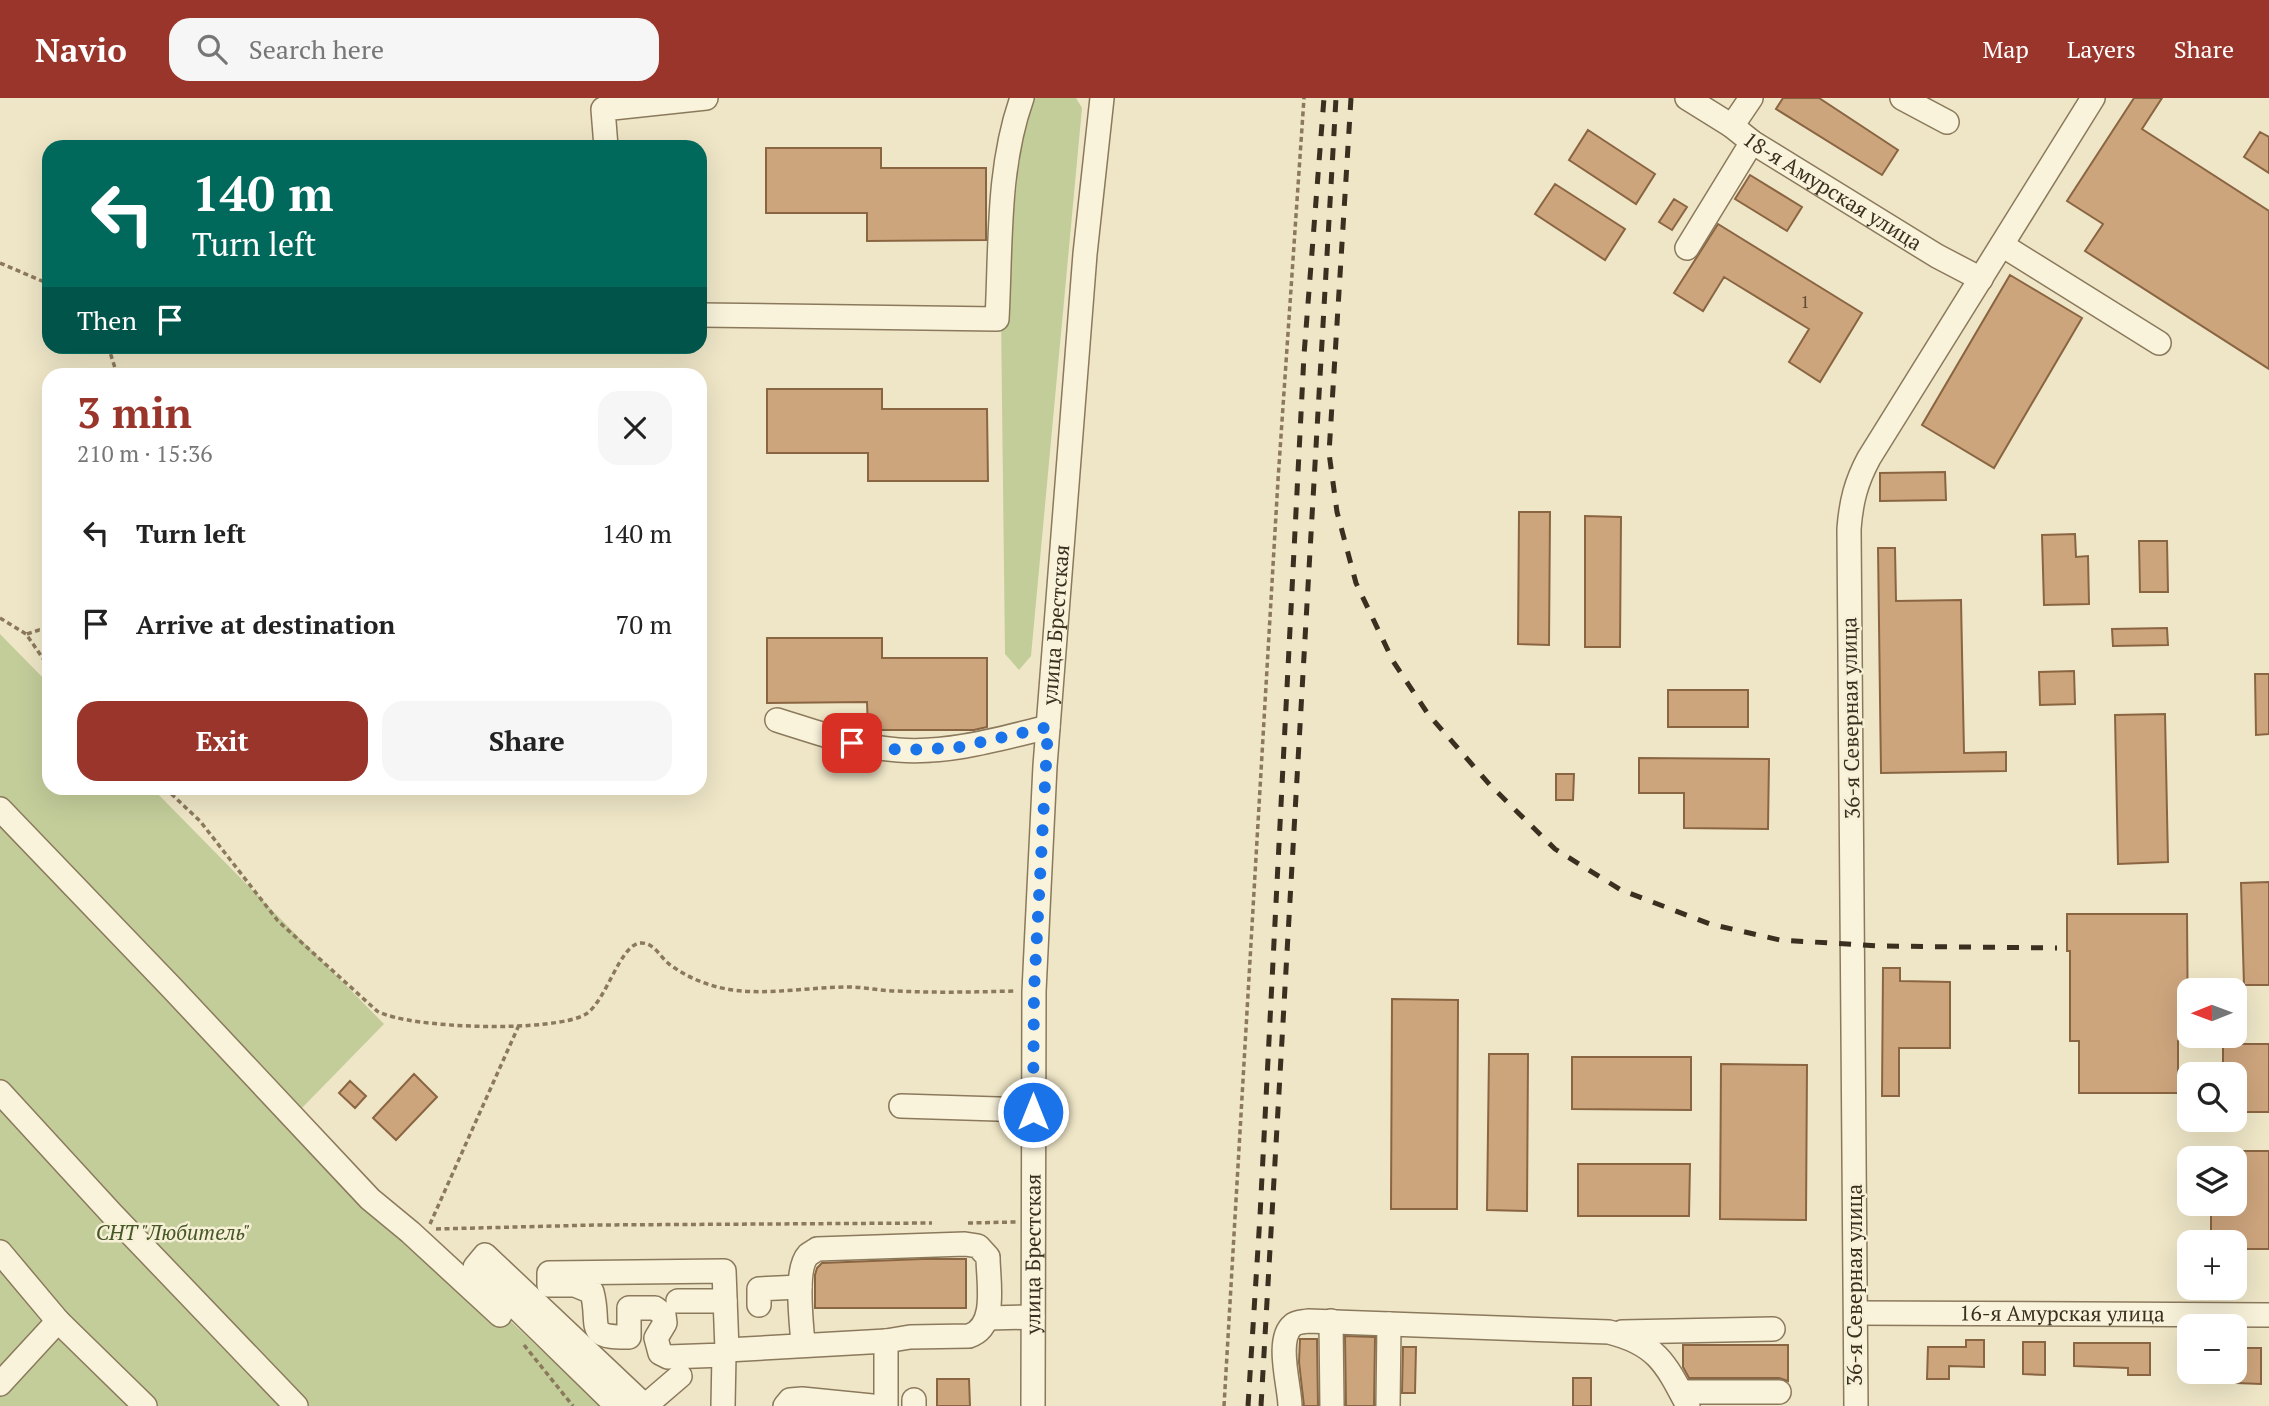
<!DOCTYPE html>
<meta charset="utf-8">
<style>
:root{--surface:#fff;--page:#f6f6f6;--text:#222;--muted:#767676;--accent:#9a352c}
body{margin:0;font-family:"PT Serif",serif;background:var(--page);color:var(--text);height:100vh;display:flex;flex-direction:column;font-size:26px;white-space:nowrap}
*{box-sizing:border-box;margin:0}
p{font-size:23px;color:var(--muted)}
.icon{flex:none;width:38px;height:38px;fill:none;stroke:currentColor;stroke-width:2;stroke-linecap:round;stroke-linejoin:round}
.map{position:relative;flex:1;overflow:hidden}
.side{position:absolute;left:42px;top:270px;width:665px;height:427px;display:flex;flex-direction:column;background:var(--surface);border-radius:21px;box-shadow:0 7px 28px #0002}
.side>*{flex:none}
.banner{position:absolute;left:42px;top:42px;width:665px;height:214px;border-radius:21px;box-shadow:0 7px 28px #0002;background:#00695c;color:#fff;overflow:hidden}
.needle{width:46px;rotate:269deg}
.tools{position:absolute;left:2177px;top:880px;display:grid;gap:14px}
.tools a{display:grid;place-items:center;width:70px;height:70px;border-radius:14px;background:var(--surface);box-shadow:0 7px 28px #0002;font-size:35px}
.pin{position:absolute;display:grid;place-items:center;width:60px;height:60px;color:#fff;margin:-30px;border-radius:14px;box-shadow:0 4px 10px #0006}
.me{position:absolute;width:77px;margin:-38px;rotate:0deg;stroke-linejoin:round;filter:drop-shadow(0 0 5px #0008)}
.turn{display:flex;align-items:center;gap:24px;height:147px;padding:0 35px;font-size:32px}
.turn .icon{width:91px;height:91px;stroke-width:2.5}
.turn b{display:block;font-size:49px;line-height:60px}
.then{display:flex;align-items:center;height:66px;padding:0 35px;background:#0003;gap:14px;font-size:26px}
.round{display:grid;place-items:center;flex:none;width:74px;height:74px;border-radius:21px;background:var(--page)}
.summary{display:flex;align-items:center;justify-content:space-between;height:119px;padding:0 35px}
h1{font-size:42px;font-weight:700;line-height:52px;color:var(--accent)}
.cta{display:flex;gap:14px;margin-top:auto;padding:14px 35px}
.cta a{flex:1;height:80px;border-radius:21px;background:var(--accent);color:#fff;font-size:28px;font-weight:700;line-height:80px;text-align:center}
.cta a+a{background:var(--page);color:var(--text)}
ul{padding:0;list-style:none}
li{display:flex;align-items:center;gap:21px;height:91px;padding:0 35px}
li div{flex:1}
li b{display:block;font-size:26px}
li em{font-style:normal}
header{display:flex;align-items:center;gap:42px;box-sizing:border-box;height:98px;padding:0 35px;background:var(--accent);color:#fff}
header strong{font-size:33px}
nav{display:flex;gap:38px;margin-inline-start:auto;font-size:24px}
.search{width:490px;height:63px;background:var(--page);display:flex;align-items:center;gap:18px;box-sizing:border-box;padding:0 24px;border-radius:21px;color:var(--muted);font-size:26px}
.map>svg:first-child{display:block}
.green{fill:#c3cd9a}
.building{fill:#cda57d;stroke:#8a6542;stroke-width:2}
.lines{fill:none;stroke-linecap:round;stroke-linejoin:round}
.minor-casing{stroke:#8b795c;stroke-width:26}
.path{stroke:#8b795c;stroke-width:3.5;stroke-dasharray:5 3.5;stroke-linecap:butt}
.minor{stroke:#f9f3db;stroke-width:23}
.rail{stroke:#3b2f20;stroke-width:5;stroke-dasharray:12 12;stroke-linecap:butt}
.route{stroke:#1a73e8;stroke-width:12;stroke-dasharray:0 21.6}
.labels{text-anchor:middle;stroke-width:5;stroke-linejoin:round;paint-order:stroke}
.number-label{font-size:18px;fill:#604c37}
.street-label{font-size:21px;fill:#3b2f20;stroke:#f6f0d7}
.park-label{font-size:21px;font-style:italic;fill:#475726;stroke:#f6f0d7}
</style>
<header>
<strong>Navio</strong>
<div class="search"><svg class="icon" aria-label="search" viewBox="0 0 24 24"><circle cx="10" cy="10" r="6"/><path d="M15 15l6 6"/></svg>Search here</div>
<nav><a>Map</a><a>Layers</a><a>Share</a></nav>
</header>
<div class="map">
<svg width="2269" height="1308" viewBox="0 0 2269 1308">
<rect width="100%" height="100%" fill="#efe6c7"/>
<path class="green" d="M1033 0H1076L1082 10 1031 558 1019 572 1005 556 1001 220 1026 9Z
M0 536 49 586V690H152L384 926 298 1014 423 1141 601 1308H0Z"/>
<path class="building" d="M1783 0H1819L1898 52 1882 77 1776 11Z
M2134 0H2162L2142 31 2269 113V271L2085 153 2103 126 2067 103Z
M1588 32 1655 76 1636 106 1569 62Z
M2260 34 2269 39V75L2244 59Z
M766 50H881V70H986V142L867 143V115H766Z
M1750 77 1802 109 1787 133 1735 101Z
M1555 86 1625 131 1605 162 1535 116Z
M1674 101 1687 109 1672 132 1659 124Z
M1718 126 1862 215 1820 284 1789 264 1809 231 1724 179 1703 213 1674 195Z
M2010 177 2082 220 1994 370 1922 327Z
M767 291H882V311H987L988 383H868V355H767Z
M1945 374 1946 402 1880 403V375Z
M1519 414H1550L1549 547 1518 546Z
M1585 418 1621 419 1620 549H1585Z
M2075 436 2076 459 2088 458 2089 506 2044 507 2042 437Z
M2139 443H2167L2168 494H2140Z
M1878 450H1895L1896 503 1961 502 1964 655 2006 654V673L1881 675Z
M2167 530 2168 547 2113 548 2112 531Z
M767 540H882V560H987V629L974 632H868L867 604 767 605Z
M2074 573 2075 606 2040 607 2039 574Z
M2255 576H2269V636L2256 637Z
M1668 592H1748V629H1668Z
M2165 616 2168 764 2118 766 2115 617Z
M1639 660 1769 661 1768 731 1684 730V695H1639Z
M1556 676H1574L1573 702H1556Z
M2269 784V887H2244L2241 785Z
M2067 816H2187L2188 943H2178V995H2079V943H2070V853H2067Z
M1883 870H1900V883L1950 884V950H1899V998H1882Z
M1392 901 1458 902 1457 1111H1391Z
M2223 946H2269V1014H2235V976H2223Z
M1489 956H1528L1527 1113 1487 1112Z
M1572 959H1691V1012L1572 1011Z
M1721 966 1807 967 1806 1122 1720 1121Z
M414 976 437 999 396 1042 373 1020Z
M350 983 366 998 355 1010 339 995Z
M2235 1053H2269V1151H2235V1144H2211V1106H2235Z
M1578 1066H1690L1689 1118H1578Z
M922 1161H966V1210H815V1177L817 1170 822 1165Z
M1345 1238 1375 1239 1374 1308H1346Z
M1300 1241H1317L1318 1308H1304L1299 1264Z
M1966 1242H1984V1269L1949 1268V1281H1927L1928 1249H1966Z
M2023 1244H2045V1277L2023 1276Z
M2074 1245H2150V1277H2128V1270L2074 1268Z
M1683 1247H1788V1283L1779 1280H1689L1683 1269Z
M1403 1249H1416L1415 1295H1402Z
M2237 1250H2261V1286L2236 1285Z
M1573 1280H1591V1308H1573Z
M937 1281H969L970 1308H937Z"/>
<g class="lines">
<g class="minor-casing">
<g id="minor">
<path id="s1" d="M1687 0 1732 28 1752 44 1937 158 1981 181"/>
<path d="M1902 0 1947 24"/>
<path d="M1732 28 1751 0"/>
<path d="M606 49 603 11 706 0"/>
<path d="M2002 147 2159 245"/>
<path d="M1687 150 1752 44"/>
<path d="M700 217 997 221C1001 147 997 70 1022 0"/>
<path d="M777 622C816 634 856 649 898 652 949 656 999 641 1048 629"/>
<path d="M0 711 172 890 370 1101 410 1134 500 1217"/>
<path d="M0 994 112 1116 296 1308"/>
<path d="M901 1008 998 1011 1033 1014"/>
<path d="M0 1154 58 1223 145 1308"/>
<path d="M678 1203H725"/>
<path d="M759 1207V1191L800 1189"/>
<path id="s2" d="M1856 1215 2269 1217"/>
<path d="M988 1220 1033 1219"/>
<path d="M1331 1223 1332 1308"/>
<path d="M1622 1234 1773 1231"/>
<path d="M886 1243V1308"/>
<path d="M727 1252 886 1243 910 1239 969 1238C998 1229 988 1183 988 1159L978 1148 965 1146 817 1151C816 1152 809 1156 808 1157 794 1172 802 1227 803 1247"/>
<path d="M0 1286 58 1223"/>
<path d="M1681 1294H1779"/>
<path d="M914 1302V1308"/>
<path d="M617 1308 475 1169 485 1157 645 1308"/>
<path d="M645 1308 680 1278"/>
<path d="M723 1308 724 1257 727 1252 724 1173 549 1175V1187H575L592 1194C601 1227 583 1240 629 1239V1210H655L664 1217 665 1225 656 1240 660 1255 668 1259 724 1257"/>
<path d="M785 1308 790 1302 802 1301 872 1308"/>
<path id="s3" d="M1033 1308 1034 893 1045 668 1085 156 1102 0"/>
<path d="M1290 1308C1290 1289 1275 1241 1293 1227 1296 1224 1304 1224 1308 1223L1609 1234C1657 1246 1666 1266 1688 1308"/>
<path d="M1388 1308 1389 1226"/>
<path d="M1856 1308 1849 431C1851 404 1856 384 1869 360L2093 0"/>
</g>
</g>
<path class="path" d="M0 165 49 186
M108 248 117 276
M0 520 26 536 49 569
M27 536 39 532 49 533
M165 690 200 723 278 823 377 913C409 931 555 935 586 916 607 902 619 848 640 845 654 844 660 859 669 866 688 880 710 889 733 892 772 897 810 889 849 889 865 889 881 893 897 893 936 895 975 894 1014 893
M968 1125 1016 1124
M430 1126 519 927
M436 1131 595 1127 932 1125
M524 1247 573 1308
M1224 1308 1278 382 1304 0"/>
<use href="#minor" class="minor"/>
<path class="rail" d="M1351 0 1329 355 1337 414 1356 485 1393 563 1428 616 1490 687 1555 751 1621 792 1710 826 1780 842 1879 848 2057 850
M1248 1308 1260 1118 1304 257 1324 0
M1261 1308 1336 0"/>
</g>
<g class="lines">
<path class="route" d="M852 645 899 652 955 650 1048 629 1034 893 1033 1014"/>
</g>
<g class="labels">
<g class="number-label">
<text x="1805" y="210">1</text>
</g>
<g class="street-label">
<text dy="7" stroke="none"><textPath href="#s1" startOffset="173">18-я Амурская улица</textPath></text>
<text dy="7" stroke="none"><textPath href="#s3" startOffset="782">улица Брестская</textPath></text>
<text transform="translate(1851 620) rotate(-91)" y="7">36-я Северная улица</text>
<text dy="7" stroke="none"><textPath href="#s3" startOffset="152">улица Брестская</textPath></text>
<text transform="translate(1855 1187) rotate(-90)" y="7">36-я Северная улица</text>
<text dy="7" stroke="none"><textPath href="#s2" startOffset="206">16-я Амурская улица</textPath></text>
</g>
<g class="park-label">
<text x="173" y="1142">СНТ "Любитель"</text>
</g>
</g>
</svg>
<div class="tools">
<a><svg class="needle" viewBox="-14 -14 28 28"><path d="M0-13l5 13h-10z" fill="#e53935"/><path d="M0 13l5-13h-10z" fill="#767676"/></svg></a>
<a><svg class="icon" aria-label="search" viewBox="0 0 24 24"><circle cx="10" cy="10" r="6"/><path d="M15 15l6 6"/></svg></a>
<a><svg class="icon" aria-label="layers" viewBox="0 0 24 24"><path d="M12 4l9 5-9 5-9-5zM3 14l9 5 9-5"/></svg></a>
<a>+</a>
<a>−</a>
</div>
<div class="pin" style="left:852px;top:645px;background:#d93025"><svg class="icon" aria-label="arrive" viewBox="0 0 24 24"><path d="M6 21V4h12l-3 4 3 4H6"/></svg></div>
<svg class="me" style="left:1033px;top:1014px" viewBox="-20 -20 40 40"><circle r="17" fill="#1a73e8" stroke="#fff" stroke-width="3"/><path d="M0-11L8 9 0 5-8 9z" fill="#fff"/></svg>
<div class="banner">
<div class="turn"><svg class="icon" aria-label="left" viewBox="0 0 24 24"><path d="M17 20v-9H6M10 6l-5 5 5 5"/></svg><div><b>140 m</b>Turn left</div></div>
<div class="then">Then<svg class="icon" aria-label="arrive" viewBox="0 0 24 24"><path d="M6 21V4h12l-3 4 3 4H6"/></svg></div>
</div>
<section class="side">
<div class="summary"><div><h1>3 min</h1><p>210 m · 15:36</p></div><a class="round"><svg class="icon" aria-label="close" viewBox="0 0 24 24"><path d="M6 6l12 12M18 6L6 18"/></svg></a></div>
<ul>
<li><svg class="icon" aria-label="left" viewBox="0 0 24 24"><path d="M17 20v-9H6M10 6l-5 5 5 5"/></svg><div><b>Turn left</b></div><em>140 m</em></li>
<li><svg class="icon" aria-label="arrive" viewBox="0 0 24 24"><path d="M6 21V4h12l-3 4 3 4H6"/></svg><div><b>Arrive at destination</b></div><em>70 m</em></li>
</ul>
<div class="cta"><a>Exit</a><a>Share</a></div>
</section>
</div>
